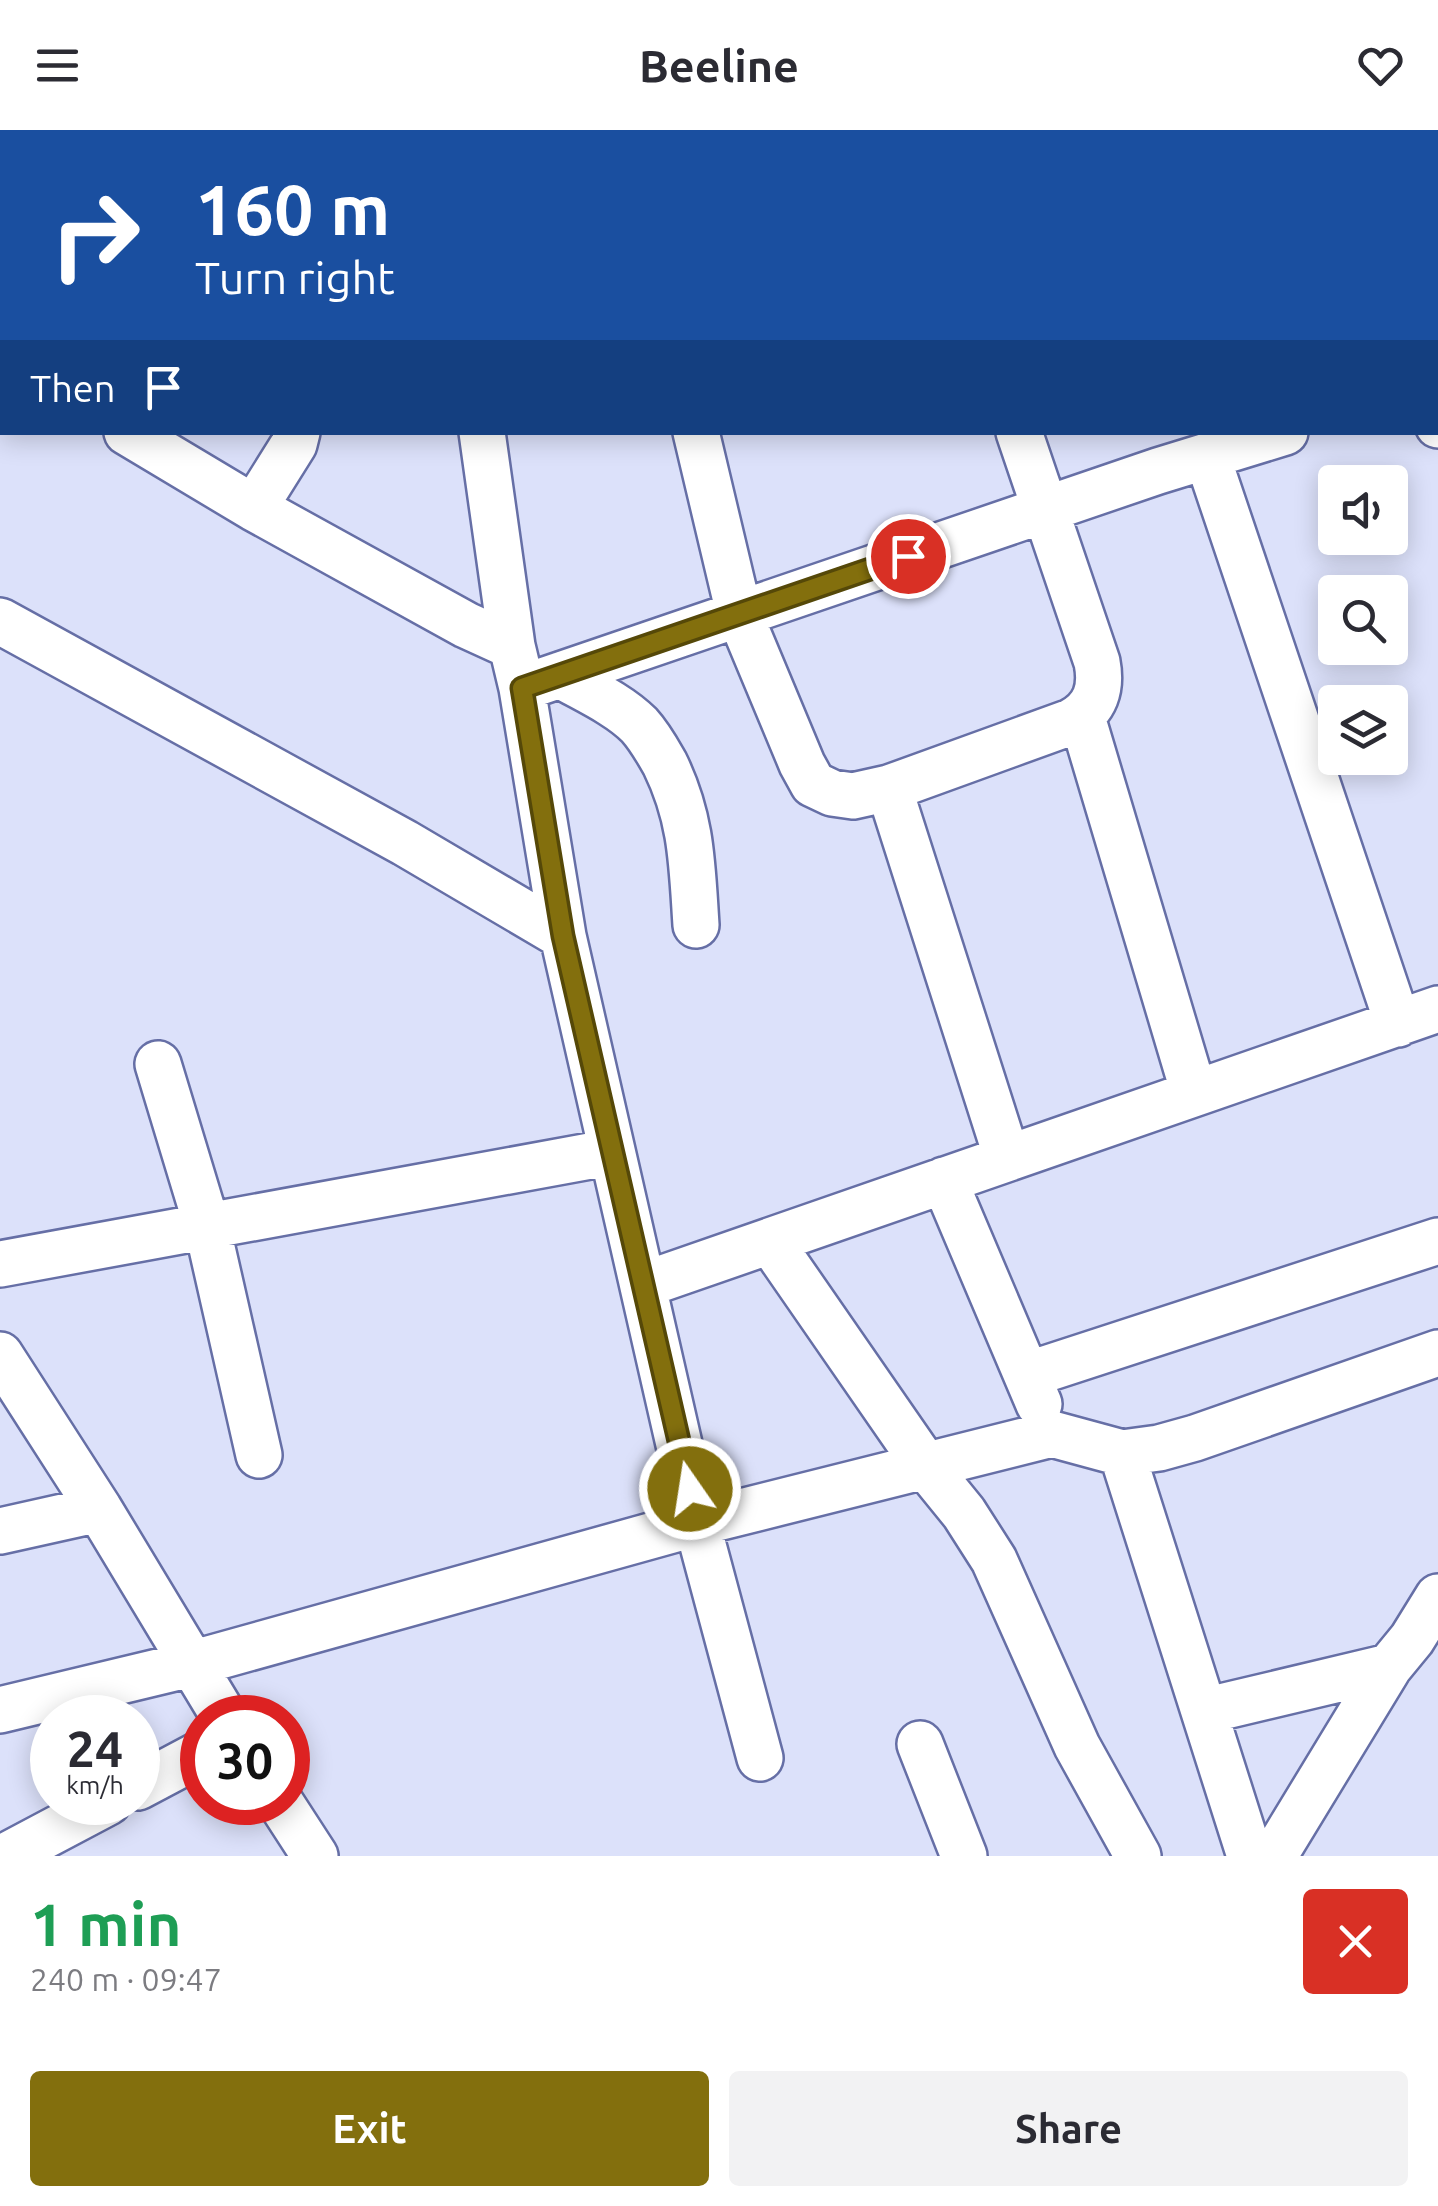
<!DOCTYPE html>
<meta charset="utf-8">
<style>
:root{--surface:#fff;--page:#f2f2f3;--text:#2b2b33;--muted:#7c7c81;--accent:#836f0d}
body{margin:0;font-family:Ubuntu,sans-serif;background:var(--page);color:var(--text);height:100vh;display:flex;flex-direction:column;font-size:38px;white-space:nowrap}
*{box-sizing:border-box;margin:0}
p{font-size:32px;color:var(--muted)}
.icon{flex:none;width:55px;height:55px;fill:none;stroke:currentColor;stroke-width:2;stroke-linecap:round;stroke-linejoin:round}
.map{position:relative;height:1726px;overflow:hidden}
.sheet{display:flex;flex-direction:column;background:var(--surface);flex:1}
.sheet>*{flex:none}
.guide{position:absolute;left:0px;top:0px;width:1440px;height:305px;box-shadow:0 5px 25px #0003;background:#1a4fa0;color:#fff;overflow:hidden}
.tools{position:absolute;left:1318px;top:335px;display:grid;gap:20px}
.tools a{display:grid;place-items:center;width:90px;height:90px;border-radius:10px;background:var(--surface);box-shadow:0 5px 25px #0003;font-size:50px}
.speed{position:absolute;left:30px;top:1565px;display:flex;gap:20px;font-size:50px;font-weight:700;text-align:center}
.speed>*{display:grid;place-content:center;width:130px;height:130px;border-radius:50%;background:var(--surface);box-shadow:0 5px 25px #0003;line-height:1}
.speed small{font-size:25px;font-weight:400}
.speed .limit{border:15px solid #d22;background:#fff;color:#111}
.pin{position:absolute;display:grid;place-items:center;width:85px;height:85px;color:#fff;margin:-42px;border:5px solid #fff;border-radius:50%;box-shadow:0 2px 10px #0007}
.me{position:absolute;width:110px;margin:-55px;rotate:347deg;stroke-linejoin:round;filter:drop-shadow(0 0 8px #0008)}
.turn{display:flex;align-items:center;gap:35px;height:210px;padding:0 30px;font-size:45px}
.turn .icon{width:130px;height:130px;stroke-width:2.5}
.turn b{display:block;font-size:70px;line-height:85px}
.then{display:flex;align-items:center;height:95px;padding:0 30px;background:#0003;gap:20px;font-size:38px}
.round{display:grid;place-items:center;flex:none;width:105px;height:105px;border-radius:10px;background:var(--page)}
.overview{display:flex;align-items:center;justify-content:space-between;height:170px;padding:0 30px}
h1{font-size:60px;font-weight:700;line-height:75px;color:#1e9e55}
.action{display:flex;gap:20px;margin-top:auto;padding:20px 30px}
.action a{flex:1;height:115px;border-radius:10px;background:var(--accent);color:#fff;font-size:40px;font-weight:700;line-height:115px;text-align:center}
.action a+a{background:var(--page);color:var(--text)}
header{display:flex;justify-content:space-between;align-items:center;height:130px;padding:0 30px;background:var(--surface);font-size:45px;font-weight:700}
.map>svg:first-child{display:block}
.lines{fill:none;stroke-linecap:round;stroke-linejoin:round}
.minor-casing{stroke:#666fa6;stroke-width:50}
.minor{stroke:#fff;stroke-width:45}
.route-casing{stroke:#554808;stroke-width:25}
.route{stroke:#836f0d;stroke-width:18}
</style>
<header><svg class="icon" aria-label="menu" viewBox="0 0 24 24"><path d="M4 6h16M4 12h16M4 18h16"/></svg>Beeline<svg class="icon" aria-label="heart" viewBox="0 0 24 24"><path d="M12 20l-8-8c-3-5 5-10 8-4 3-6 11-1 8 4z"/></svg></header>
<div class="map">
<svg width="1438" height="1726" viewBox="0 0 1438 1726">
<rect width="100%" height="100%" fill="#dce1fa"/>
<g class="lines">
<g class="minor-casing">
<path id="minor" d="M440 0 441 2
M898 2 909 0
M0 225 2 226
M1438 293V295
M127 302 254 378 466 495 512 516
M696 302 739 483 802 634 813 654 832 663 853 666 889 658 1071 592C1096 579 1102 558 1097 532L1019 302
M1207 326 1398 894
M254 378 294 314 297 302
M0 491 405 713 563 806
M560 545C586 560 618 574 639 595 650 607 657 620 665 634 692 689 692 735 696 795
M522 558 1158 341 1285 302
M1082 587 1194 963
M889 658 1007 1028
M158 934 207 1096 259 1325
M944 1050 1039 1274
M770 1111 925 1335 964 1383 994 1430 1077 1616 1138 1726
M0 1134 612 1022
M643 1155 1438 879
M0 1225 99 1379 225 1588
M1027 1245 1438 1111
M1122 1323 1250 1726
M0 1401 99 1379
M0 1580 191 1534 697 1393 563 806 522 558 512 516 482 302
M1204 1581 1389 1537
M920 1614 964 1726
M760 1628 697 1393 1052 1304 1122 1323 1159 1318 1195 1308 1438 1223
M138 1657 202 1623
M280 1672 315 1726
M6 1726 108 1672
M1274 1726 1389 1537 1412 1509 1438 1467"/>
</g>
<use href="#minor" class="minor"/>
</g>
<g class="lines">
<g class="route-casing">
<path id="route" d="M690 1359 563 806 522 558 908 426"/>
</g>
<use href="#route" class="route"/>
</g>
</svg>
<div class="tools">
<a><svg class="icon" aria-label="sound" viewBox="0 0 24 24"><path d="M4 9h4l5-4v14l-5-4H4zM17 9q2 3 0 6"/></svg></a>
<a><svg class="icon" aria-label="search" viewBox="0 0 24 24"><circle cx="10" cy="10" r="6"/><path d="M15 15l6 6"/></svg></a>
<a><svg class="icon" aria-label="layers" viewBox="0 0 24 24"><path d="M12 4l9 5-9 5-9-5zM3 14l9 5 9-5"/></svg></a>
</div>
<div class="speed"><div>24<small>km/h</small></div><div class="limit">30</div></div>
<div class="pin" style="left:908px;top:426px;background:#d93025"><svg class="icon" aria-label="arrive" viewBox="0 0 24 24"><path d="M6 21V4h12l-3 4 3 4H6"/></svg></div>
<svg class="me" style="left:690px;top:1359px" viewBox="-20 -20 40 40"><circle r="17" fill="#836f0d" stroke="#fff" stroke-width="3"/><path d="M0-11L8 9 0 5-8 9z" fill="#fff"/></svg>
<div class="guide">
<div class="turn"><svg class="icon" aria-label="right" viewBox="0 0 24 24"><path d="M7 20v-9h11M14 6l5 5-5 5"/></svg><div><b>160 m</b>Turn right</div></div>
<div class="then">Then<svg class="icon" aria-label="arrive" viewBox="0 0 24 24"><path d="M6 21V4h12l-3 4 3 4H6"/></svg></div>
</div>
</div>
<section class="sheet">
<div class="overview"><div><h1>1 min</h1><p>240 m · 09:47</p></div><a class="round" style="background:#d93025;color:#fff"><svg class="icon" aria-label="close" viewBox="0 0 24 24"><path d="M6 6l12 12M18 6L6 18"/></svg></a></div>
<div class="action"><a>Exit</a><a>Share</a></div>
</section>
